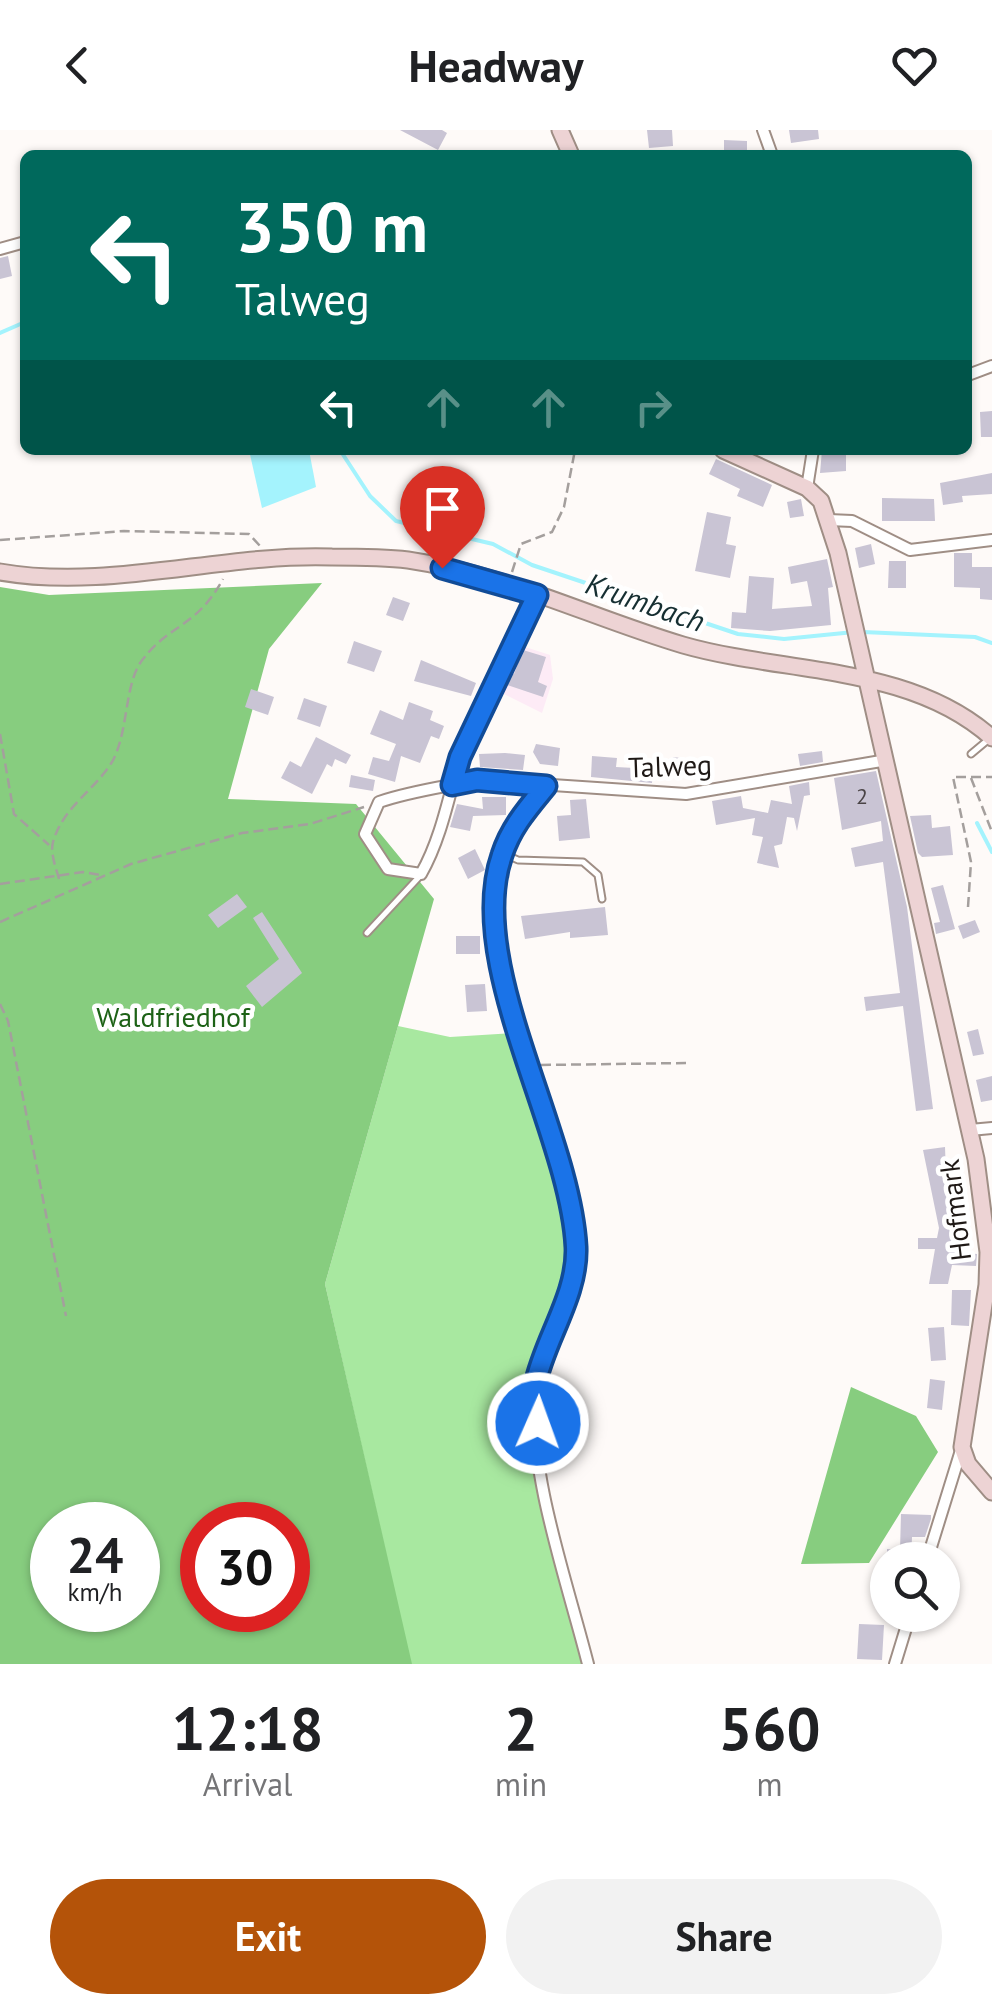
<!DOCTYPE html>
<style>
:root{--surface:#fff;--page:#f2f2f2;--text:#202124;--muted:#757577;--accent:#b45309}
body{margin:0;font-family:"PT Sans",sans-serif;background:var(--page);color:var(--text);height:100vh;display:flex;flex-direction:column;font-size:38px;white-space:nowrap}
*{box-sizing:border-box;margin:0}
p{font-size:32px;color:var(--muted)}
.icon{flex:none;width:55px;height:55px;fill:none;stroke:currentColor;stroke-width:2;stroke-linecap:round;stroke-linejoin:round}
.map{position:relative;height:1534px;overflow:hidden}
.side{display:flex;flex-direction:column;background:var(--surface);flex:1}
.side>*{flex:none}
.guide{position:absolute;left:20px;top:20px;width:952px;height:305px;border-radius:15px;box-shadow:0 2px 8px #0004;background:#00695c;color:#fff;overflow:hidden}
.tools{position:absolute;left:870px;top:1412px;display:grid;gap:20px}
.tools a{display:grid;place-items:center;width:90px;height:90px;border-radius:50%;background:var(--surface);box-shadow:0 2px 8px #0004;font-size:50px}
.speed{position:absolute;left:30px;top:1372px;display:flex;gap:20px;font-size:50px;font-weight:700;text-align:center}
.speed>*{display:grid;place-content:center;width:130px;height:130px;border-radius:50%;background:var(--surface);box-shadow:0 2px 8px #0004;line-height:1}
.speed small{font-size:25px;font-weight:400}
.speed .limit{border:15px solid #d22;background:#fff;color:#111}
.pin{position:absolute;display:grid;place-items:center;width:85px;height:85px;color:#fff;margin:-102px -42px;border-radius:50% 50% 50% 0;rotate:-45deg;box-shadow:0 0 10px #0007}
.pin .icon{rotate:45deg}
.me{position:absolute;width:110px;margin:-55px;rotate:2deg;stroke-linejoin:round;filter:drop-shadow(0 0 8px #0008)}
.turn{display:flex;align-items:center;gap:35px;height:210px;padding:0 50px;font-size:45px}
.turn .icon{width:130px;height:130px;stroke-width:2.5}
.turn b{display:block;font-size:70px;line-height:85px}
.lanes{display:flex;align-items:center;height:95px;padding:0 50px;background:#0003;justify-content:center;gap:50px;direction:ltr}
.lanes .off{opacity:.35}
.eta{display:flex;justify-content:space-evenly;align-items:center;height:170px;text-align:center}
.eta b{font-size:60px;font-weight:700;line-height:70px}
.button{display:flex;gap:20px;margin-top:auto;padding:20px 50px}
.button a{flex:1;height:115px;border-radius:60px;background:var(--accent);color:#fff;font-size:40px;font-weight:700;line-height:115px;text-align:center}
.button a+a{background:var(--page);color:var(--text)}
header{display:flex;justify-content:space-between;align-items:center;height:130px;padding:0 50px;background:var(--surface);font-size:45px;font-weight:700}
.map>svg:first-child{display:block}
.industrial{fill:#fdebf6}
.green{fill:#a8e8a0}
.forest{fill:#87cd7f;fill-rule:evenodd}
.water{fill:#a4f3fd}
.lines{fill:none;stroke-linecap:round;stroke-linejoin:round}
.stream{stroke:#a4f3fd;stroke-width:4}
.building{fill:#c9c4d4}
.lane-casing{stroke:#9f8e85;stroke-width:9}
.street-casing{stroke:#9f8e85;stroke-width:14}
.secondary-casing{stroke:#9f8e85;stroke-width:19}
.path{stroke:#a49f9d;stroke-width:2.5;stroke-dasharray:10 5;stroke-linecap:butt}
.lane{stroke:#fff;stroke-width:5}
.street{stroke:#fff;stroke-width:10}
.secondary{stroke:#edd3d4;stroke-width:15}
.route-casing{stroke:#114b97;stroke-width:25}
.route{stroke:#1a73e8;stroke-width:18}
.labels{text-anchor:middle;stroke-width:9;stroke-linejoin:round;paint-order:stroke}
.number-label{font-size:22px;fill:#4a4446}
.street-label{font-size:28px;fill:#1f1916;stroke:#fff}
.park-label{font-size:28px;fill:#1d6216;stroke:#fff}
.water-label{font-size:30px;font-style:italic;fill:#162f32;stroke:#fff}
</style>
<header><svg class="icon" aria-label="back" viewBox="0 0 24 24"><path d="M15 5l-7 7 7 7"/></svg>Headway<svg class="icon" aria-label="heart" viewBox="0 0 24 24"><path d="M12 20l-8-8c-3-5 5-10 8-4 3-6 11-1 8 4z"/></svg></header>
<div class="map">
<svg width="992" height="1534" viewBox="0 0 992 1534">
<rect width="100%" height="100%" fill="#fefaf8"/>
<path class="industrial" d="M519 515 550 525 553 549 542 583 498 561Z"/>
<path class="green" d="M398 896 450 907 513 903 529 936 563 1039 576 1120 563 1180 534 1258 544 1364 584 1534H411L325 1154Z"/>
<path class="forest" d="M322 453 269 519 228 669 356 674 434 769 325 1154 412 1534H0V457L49 465ZM52 1395H138V1480H52ZM202 1395H288V1480H202Z
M851 1257 916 1286 938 1322 869 1433 801 1434Z"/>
<path class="water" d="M249 320H309L316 357 262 378Z"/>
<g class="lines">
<path class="stream" d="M0 203 25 192
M340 320 370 366 396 391 493 414 532 435 738 504 784 509 854 502
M863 502 975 507 992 513
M977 693 992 722"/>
</g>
<path class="building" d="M400 0H442L447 3 438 20Z
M647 0H672L673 16 649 18Z
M789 0H818L819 9 791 13Z
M724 10 747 11V25H724Z
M8 126 12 146 0 149V128Z
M992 281V307H981L980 282Z
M822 320H846V341L820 343Z
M716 329 772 355 763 377 737 366 740 359 709 344Z
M992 343V364L962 366 963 372 943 375 940 353Z
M882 368 934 369 935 391H882Z
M801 369 804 386 790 388 787 372Z
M707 382 731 387 726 414 736 416 730 448 695 441Z
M871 414 875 434 859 438 855 418Z
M954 423H972V437H992V470L980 469V458L954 457Z
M827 429 833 457 828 458 831 495 770 501 731 498 732 482 746 483 749 446 774 448 772 479 812 476 807 451 791 454 788 437Z
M889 431H906V458H888Z
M393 467 410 473 403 491 386 485Z
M354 511 382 521 374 542 347 533Z
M523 520 546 527 538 552 547 556 543 567 504 554 510 543 514 544Z
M421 530 476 553 471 566 414 551Z
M251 559 274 567 268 585 245 577Z
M304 568 327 576 320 597 297 589Z
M409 572 433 581 430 590 444 596 439 609 431 606 420 633 401 626 395 652 368 644 373 627 389 631 396 614 370 604 380 580 403 590Z
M316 607 351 625 346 634 335 629 332 637 327 634 312 664 281 648 290 631 301 637Z
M536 614 560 618 558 636 540 634 533 622Z
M822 621 823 632 800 636 798 624Z
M505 623 525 625 523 640 480 637 479 624Z
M592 626 617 628 616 637 653 639 652 653 591 647Z
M673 627 689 629 687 647 670 645Z
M876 641 907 777 933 979 916 981 903 876 866 881 864 867 900 863 883 732 855 737 851 718 883 711 881 691 842 700 834 648Z
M351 645 375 650 373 661 349 657Z
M809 652 810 665 804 666 797 701 794 688 787 687 782 714 774 716 779 738 757 733 763 707 752 705 755 688 716 695 712 671 741 666 743 678 768 683 771 670 792 674 789 656Z
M482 667H506V685L473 686 470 701 450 697 457 674 483 679Z
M586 669 590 708 559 711 557 686 571 685 570 670Z
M931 685 932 698 950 696 953 725 922 727 918 723 910 686Z
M475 719 485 740 468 749 458 728Z
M943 755 955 799 936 804 934 793 940 792 931 758Z
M237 764 247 777 218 798 208 785Z
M605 777 608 805 570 808V802L525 809 521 786Z
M262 782 302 843 262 877 246 856 279 829 253 788Z
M975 790 980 802 963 809 958 796Z
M456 806H480V824H456Z
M485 854 487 881 467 882 465 855Z
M978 899 984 924 973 926 967 902Z
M992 946V970L981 972 976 950Z
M945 1017 947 1072 956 1070 959 1092H952L953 1122 977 1124 976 1136 952 1135 948 1154H929L935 1119H918V1108H937L939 1098 923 1020Z
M952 1160H971L969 1196 951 1195Z
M944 1197 946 1230 931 1231 928 1198Z
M930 1249 945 1251 942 1280 927 1278Z
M901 1384 931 1385V1389L925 1407H912L911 1430H887V1419L900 1420Z
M859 1494 884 1495 882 1530 857 1529Z"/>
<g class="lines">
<g class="lane-casing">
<path id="lane" d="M971 624 989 609
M502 723 518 730 583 732 598 745 602 769
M367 803 419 747"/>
</g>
<g class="street-casing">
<path id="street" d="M763 0 772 25
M0 119 25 112
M968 245 992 236
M807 358 813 320
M829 390 852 391 910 420 992 410
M537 465 460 627C449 666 441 709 421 744L388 739 365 704 379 672C411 661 444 657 477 650L686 664 887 630
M547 656C528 678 511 697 502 725 469 819 542 949 563 1040 569 1064 573 1091 576 1115 581 1164 537 1214 534 1260 529 1345 567 1451 588 1534
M970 1000 992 998
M927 1430 962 1317
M895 1534 910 1485"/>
</g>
<g class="secondary-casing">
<path id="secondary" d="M560 0 571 25
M723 320 807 358 821 371 838 423 976 1029 988 1122 987 1155 962 1317 968 1334 992 1362
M0 442C110 461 222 423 332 427 357 427 384 427 408 430 504 444 592 488 683 515 784 544 910 534 992 608"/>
</g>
<path class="path" d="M0 410 124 401 249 404 260 416
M512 442 521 414 552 402 564 377 575 320
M0 604 14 684 49 715
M971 648 992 702
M59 749C56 738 50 723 53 712 63 677 94 661 112 632 129 602 124 552 143 529 171 493 196 498 223 449
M0 754 83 742 101 745
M968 777 971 732 953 647H992
M0 792 131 734 242 703 310 694 364 677
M0 874 8 891 66 1186
M541 935 687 933"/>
<use href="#lane" class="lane"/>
<use href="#street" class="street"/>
<use href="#secondary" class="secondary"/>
</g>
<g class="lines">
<g class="route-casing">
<path id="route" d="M442 438 537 465 460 627 452 655 477 650 546 656C528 678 511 697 502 725 464 834 570 1001 576 1117 578 1165 544 1210 535 1255 533 1267 536 1281 538 1293"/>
</g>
<use href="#route" class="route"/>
</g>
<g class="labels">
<g class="number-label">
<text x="862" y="674">2</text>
</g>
<g class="street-label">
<text transform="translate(670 636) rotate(-2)" y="10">Talweg</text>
<text transform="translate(955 1080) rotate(-97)" y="10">Hofmark</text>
</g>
<g class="park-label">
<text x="173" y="897">Waldfriedhof</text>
</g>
<g class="water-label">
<text transform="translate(645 473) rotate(19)" y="10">Krumbach</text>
</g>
</g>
</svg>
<div class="tools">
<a><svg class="icon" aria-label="search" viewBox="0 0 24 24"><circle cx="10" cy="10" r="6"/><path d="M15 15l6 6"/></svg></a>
</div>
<div class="speed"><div>24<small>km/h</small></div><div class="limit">30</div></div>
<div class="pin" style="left:442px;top:438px;background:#d93025"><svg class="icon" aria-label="arrive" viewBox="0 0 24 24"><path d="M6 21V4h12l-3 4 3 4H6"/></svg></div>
<svg class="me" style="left:538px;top:1293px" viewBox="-20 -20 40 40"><circle r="17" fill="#1a73e8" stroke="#fff" stroke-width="3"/><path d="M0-11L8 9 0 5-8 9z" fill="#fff"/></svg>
<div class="guide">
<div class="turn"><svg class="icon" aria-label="left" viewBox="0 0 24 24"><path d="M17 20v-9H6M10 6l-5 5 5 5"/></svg><div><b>350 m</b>Talweg</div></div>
<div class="lanes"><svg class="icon" aria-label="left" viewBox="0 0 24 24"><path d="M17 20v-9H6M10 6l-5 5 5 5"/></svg><svg class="icon off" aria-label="ahead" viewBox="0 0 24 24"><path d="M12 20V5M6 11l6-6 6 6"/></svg><svg class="icon off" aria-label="ahead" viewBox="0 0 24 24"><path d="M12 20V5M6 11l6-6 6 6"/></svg><svg class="icon off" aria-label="right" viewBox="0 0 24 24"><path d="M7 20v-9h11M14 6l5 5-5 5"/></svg></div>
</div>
</div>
<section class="side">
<div class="eta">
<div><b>12:18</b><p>Arrival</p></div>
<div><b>2</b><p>min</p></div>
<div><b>560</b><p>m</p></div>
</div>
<div class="button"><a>Exit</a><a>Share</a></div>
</section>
